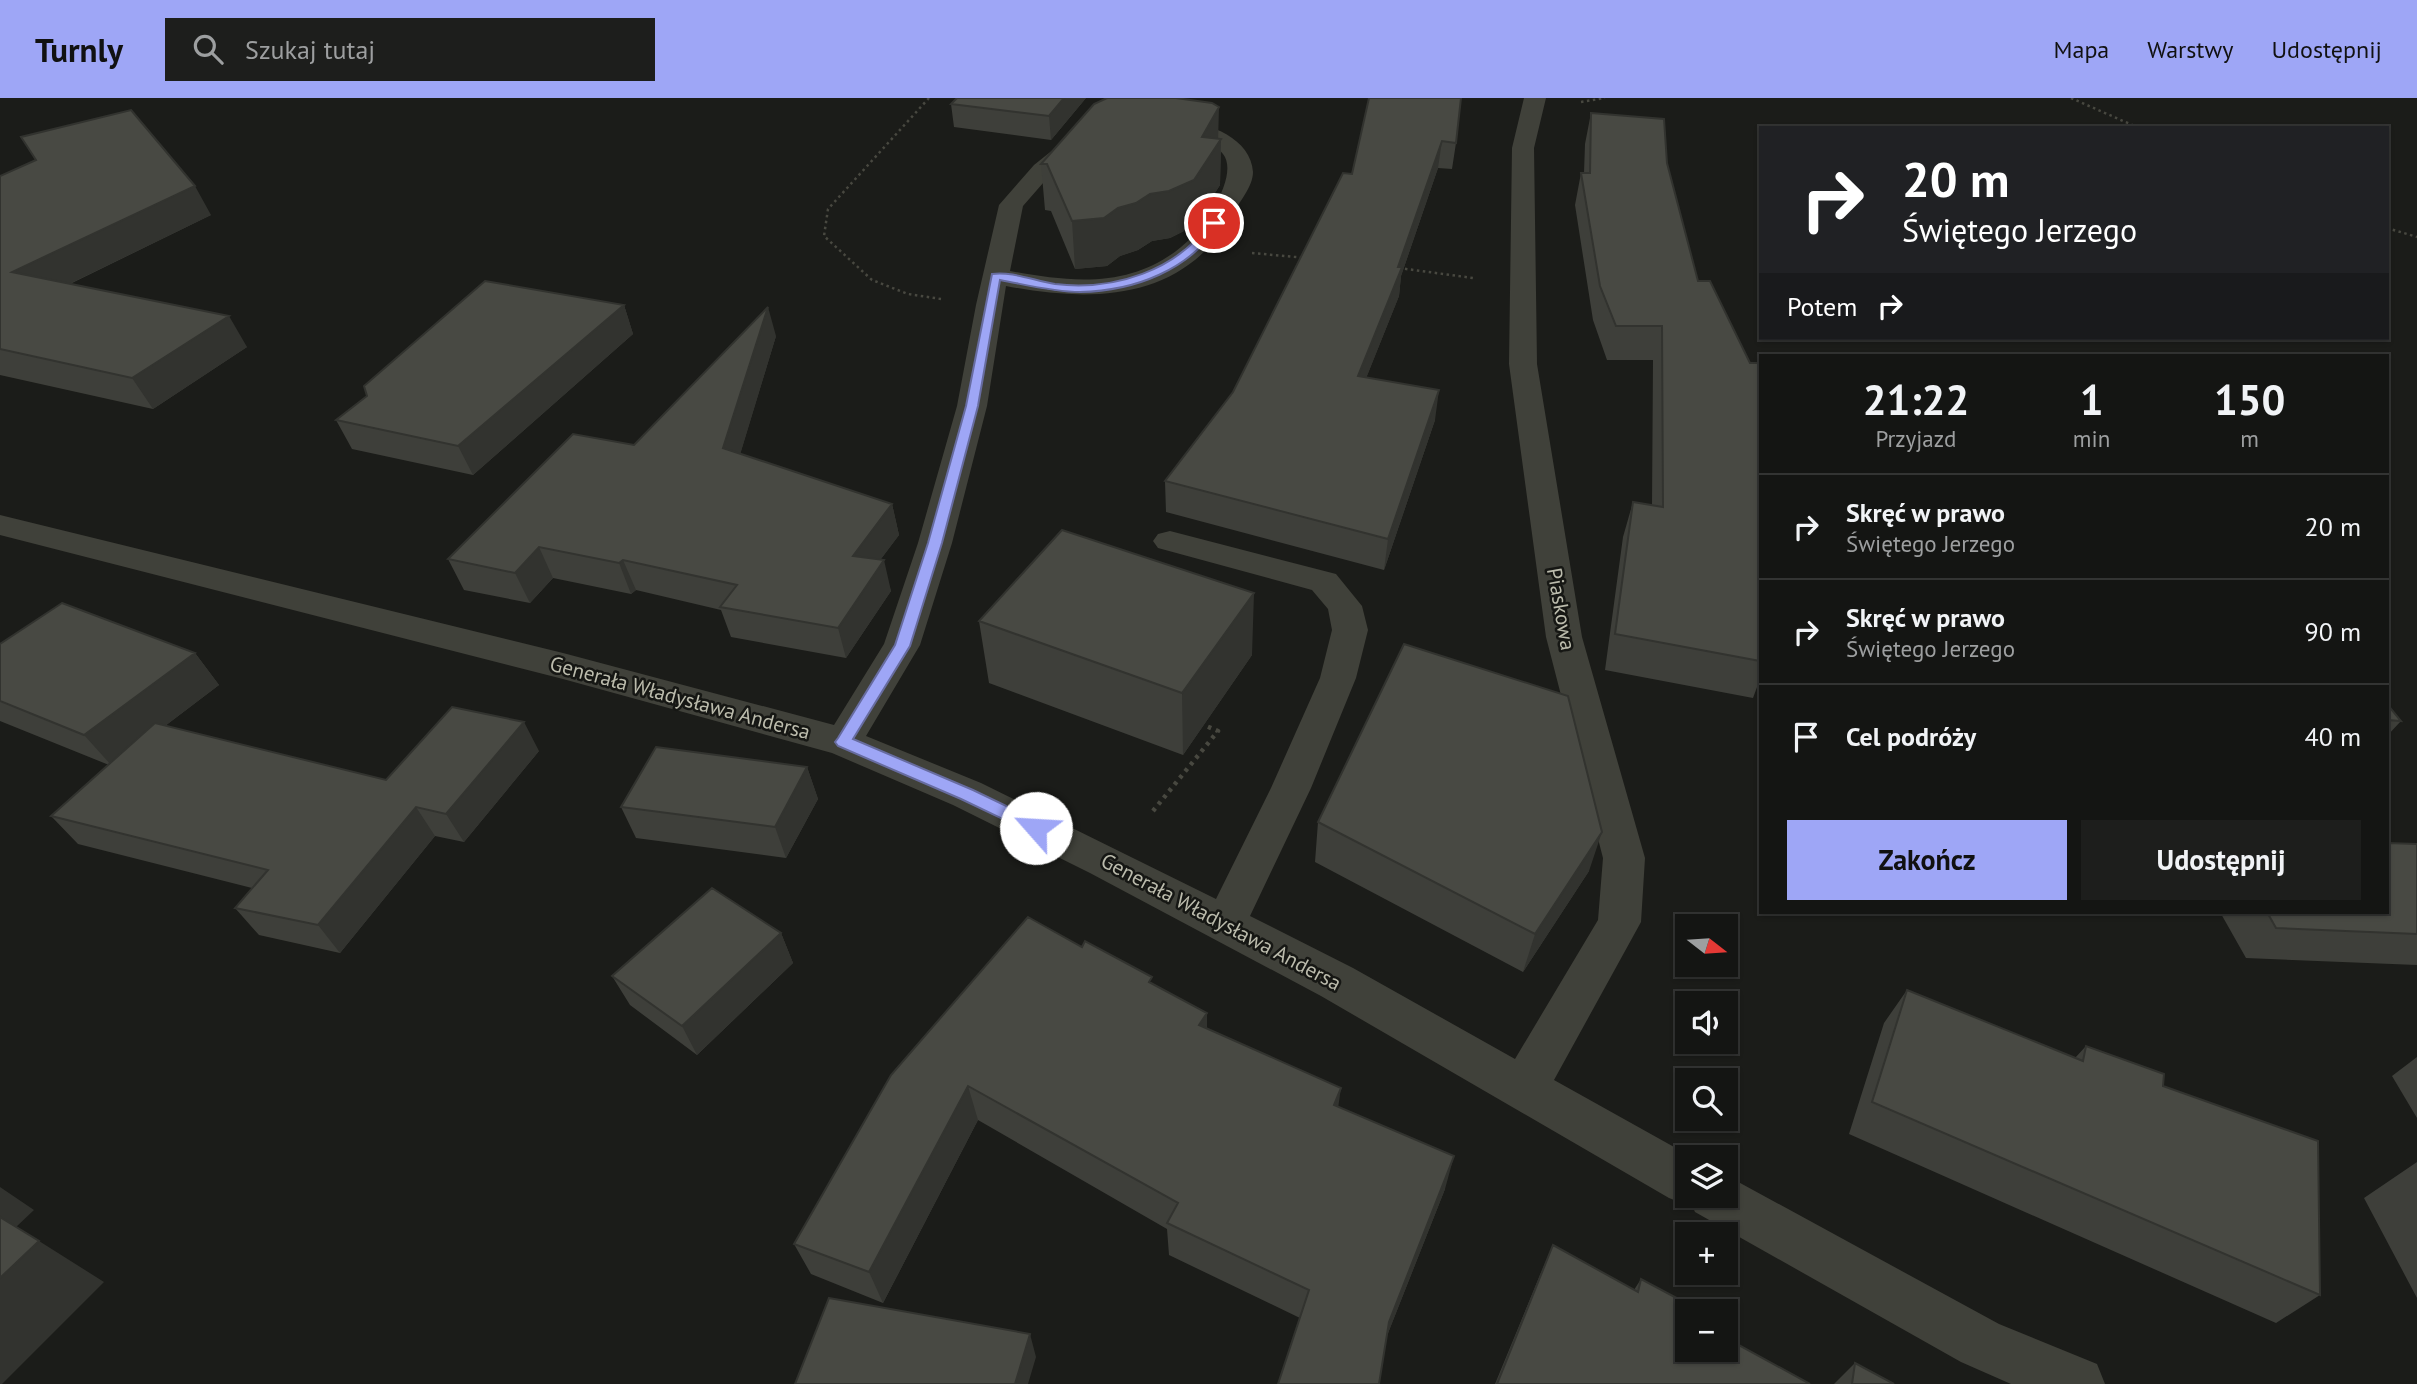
<!DOCTYPE html>
<html lang="pl">
<meta charset="utf-8">
<style>
:root{--surface:#141513;--page:#1d1e1c;--text:#f1f3f6;--muted:#9d9fa0;--line:#333433;--accent:#9ea6f6}
body{margin:0;font-family:"PT Sans",sans-serif;background:var(--page);color:var(--text);height:100vh;display:flex;flex-direction:column;font-size:26px;white-space:nowrap}
*{box-sizing:border-box;margin:0}
p{font-size:23px;color:var(--muted)}
.icon{flex:none;width:38px;height:38px;fill:none;stroke:currentColor;stroke-width:2;stroke-linecap:round;stroke-linejoin:round}
.map{position:relative;flex:1;overflow:hidden}
.side{position:absolute;left:1759px;top:256px;width:630px;height:560px;display:flex;flex-direction:column;background:var(--surface);border-radius:0px;box-shadow:0 2px 5px #0004,0 0 0 2px var(--line)}
.side>*{flex:none}
.guide{position:absolute;left:1759px;top:28px;width:630px;height:214px;border-radius:0px;box-shadow:0 2px 5px #0004,0 0 0 2px var(--line);background:#202124;color:#fff;overflow:hidden}
.needle{width:46px;rotate:107deg}
.controls{position:absolute;left:1675px;top:816px;display:grid;gap:14px}
.controls a{display:grid;place-items:center;width:63px;height:63px;border-radius:0px;background:var(--surface);box-shadow:0 2px 5px #0004,0 0 0 2px var(--line);font-size:35px}
.pin{position:absolute;display:grid;place-items:center;width:60px;height:60px;color:#fff;margin:-30px;border:4px solid #fff;border-radius:50%;box-shadow:0 2px 7px #0007}
.me{position:absolute;width:77px;margin:-38px;rotate:296deg;stroke-linejoin:round;filter:drop-shadow(0 0 5px #0008)}
.turn{display:flex;align-items:center;gap:24px;height:147px;padding:0 28px;font-size:32px}
.turn .icon{width:91px;height:91px;stroke-width:2.5}
.turn b{display:block;font-size:49px;line-height:60px}
.then{display:flex;align-items:center;height:66px;padding:0 28px;background:#0003;gap:14px;font-size:26px}
.eta{display:flex;justify-content:space-evenly;align-items:center;height:119px;text-align:center}
.eta b{font-size:42px;font-weight:700;line-height:49px}
.cta{display:flex;gap:14px;margin-top:auto;padding:14px 28px}
.cta a{flex:1;height:80px;border-radius:0px;background:var(--accent);color:#111;font-size:28px;font-weight:700;line-height:80px;text-align:center}
.cta a+a{background:var(--page);color:var(--text)}
ul{padding:0;list-style:none}
li{display:flex;align-items:center;gap:21px;height:105px;padding:0 28px;border-top:2px solid var(--line)}
li div{flex:1}
li b{display:block;font-size:26px}
li em{font-style:normal}
header{display:flex;align-items:center;gap:42px;box-sizing:border-box;height:98px;padding:0 35px;background:var(--accent);color:#111}
header strong{font-size:33px}
nav{display:flex;gap:38px;margin-inline-start:auto;font-size:24px}
.search{width:490px;height:63px;background:var(--page);display:flex;align-items:center;gap:18px;box-sizing:border-box;padding:0 24px;border-radius:0px;color:var(--muted);font-size:26px}
.map>svg:first-child{display:block}
.lines{fill:none;stroke-linecap:round;stroke-linejoin:round}
.path-far1{stroke:#484840;stroke-width:2.5;stroke-dasharray:2.5 3.5;stroke-linecap:butt}
.path{stroke:#484840;stroke-width:4.5;stroke-dasharray:3.5 5;stroke-linecap:butt}
.minor{fill:#40413a;fill-rule:evenodd}
.wall{fill:#3e3f3a}
.shaded-wall{fill:#32332f}
.building{fill:#484943;stroke:#32332f;stroke-width:2}
.route{fill:#9ea6f6;stroke:#676ca0;stroke-width:2}
.labels{text-anchor:middle;stroke-width:5;stroke-linejoin:round;paint-order:stroke}
.street-label{font-size:21px;fill:#bbbbac;stroke:#161714}
</style>
<header>
<strong>Turnly</strong>
<div class="search"><svg class="icon" aria-label="search" viewBox="0 0 24 24"><circle cx="10" cy="10" r="6"/><path d="M15 15l6 6"/></svg>Szukaj tutaj</div>
<nav><a>Mapa</a><a>Warstwy</a><a>Udostępnij</a></nav>
</header>
<div class="map">
<svg width="2417" height="1286" viewBox="0 0 2417 1286">
<rect width="100%" height="100%" fill="#1b1c19"/>
<g class="lines">
<path class="path-far1" d="M929 0 828 111 824 138 872 182 908 196 941 201
M2071 0 2139 30
M1581 4 1605 0
M2387 130 2417 139
M1252 155 1306 160
M1399 170 1473 180"/>
<path class="path" d="M1153 713 1218 633 1204 627"/>
<path class="minor" d="M1524 0H1546L1534 50 1537 266 1582 539 1645 760 1641 824 1554 982 1692 1059H1687V1097H1726V1078L1731 1080 1999 1226 2097 1266 2105 1286H2011L1961 1264 1695 1114 1691 1105 1687 1107 1669 1100 1321 898 1090 775 953 707 832 655 563 581 0 437V417L563 555 834 627 884 546 918 445 957 308 976 207 999 107 1034 67 1054 51 1078 38H1094L1097 43 1050 77 1023 108 1010 173C1049 180 1092 187 1132 175 1154 169 1175 156 1191 140 1207 125 1239 76 1223 56 1209 38 1184 40 1164 35L1161 30 1164 25C1195 18 1251 36 1253 74 1253 89 1239 104 1232 117 1184 203 1093 205 1006 188L987 308 952 445 920 547 866 638 981 685 1216 801 1271 690 1320 580 1332 532 1328 511 1312 492 1158 450 1153 443 1158 436 1170 433 1336 476 1362 508 1368 532 1356 580 1311 690 1250 818 1353 870 1515 961 1598 822 1603 760 1546 539 1509 266 1512 50Z"/>
</g>
<path class="wall" d="M957 0H1086L1051 42 954 29 951 6Z
M1369 0 1456 45 1452 71 1438 70 1401 178 1399 198 1366 280 1435 322 1384 472 1166 414 1165 383 1233 294 1352 76Z
M1591 15 1667 65 1698 183 1750 265H1760V581L1753 600 1605 572 1623 439 1633 404 1652 407 1653 262H1607L1593 222 1575 107 1581 75H1584L1585 46Z
M1218 41H1221L1220 87 1194 128 1170 140 1152 143 1138 152 1120 158 1107 168 1075 171 1051 113 1045 112 1041 66Z
M0 78 211 117 70 186 247 249 153 311 0 277Z
M624 207 633 236 473 377 352 351 336 322Z
M776 238 740 356 892 406 899 437 880 462 891 493 846 560 731 539 721 512 636 492 631 496 553 480 530 505 464 492 448 461 634 347Z
M979 523 1252 557 1183 657 989 585Z
M0 546 195 555 219 587 165 628 386 682 539 653 464 744 435 738 340 855 259 837 235 810 252 790 78 746 51 718 109 667 0 623Z
M2387 606 2401 623 2387 638Z
M807 669 818 701 786 760 636 740 621 709Z
M1318 724 1589 773 1523 874 1315 764Z
M2417 746V867L2246 860 2220 814H2387Z
M781 835 793 865 697 957 630 907 612 878Z
M1082 849 1152 886 1207 931 1339 1009 1445 1091 1386 1240 1300 1220 1169 1157 1167 1131 978 1022 883 1205 811 1176 794 1146Z
M1907 892 2075 960 2086 948 2163 988 2320 1197 2276 1225 1849 1036 1884 925Z
M2417 959V1020L2392 978Z
M2417 1064V1200L2364 1100Z
M1553 1147 1634 1192 1641 1181 1687 1251 1810 1286H1495L1540 1177Z
M1855 1265 1894 1286H1834Z"/>
<path class="shaded-wall" d="M1064 0H1086L1051 42 1049 18Z
M1219 9 1218 45 1221 41 1220 87 1194 128 1170 140 1152 143 1138 152 1120 158 1107 168 1075 171 1072 123 1202 39Z
M1442 43 1438 70 1401 178 1399 198 1355 308 1358 278Z
M195 88 211 117 32 204 12 174Z
M624 207 633 236 473 377 458 348Z
M768 209 776 238 733 380 723 350Z
M229 218 247 249 153 311 132 280Z
M1439 292 1435 322 1384 472 1388 441Z
M892 406 899 437 861 488 853 458Z
M539 449 553 480 530 505 515 475Z
M623 462 636 492 631 496 619 465Z
M884 462 891 493 846 560 838 530Z
M1254 495 1252 557 1183 657 1182 595Z
M195 555 219 587 112 668 84 637Z
M524 624 539 653 464 744 446 716Z
M807 669 818 701 786 760 775 729Z
M416 709 435 738 340 855 318 827Z
M1602 734 1589 773 1523 874 1535 836Z
M781 835 793 865 697 957 682 928Z
M1207 915V951L1199 927Z
M968 988 978 1022 883 1205 869 1174Z
M1341 990 1336 1024 1334 1007Z
M1454 1058 1445 1091 1381 1253 1389 1224Z
M0 1089 34 1112 15 1130 0 1121Z
M39 1143 104 1184 2 1286H0V1180Z
M1030 1236 1036 1259 1028 1286H1015Z"/>
<path class="building" d="M957 0H1064L1049 18 951 6Z
M1107 0H1176L1212 5 1219 9 1202 39 1221 41 1194 82 1169 93 1150 96 1136 105 1118 110 1104 120 1072 123 1047 66H1041L1094 6Z
M1369 0H1461L1456 45 1442 43 1398 169H1402L1358 278 1439 292 1388 441 1165 383 1233 294 1343 75 1352 76Z
M131 12 195 88 12 174 229 218 132 280 0 251V78L36 62 21 39Z
M1591 15 1664 21 1667 65 1698 183H1710L1750 265H1760V563L1615 536 1633 404 1663 409 1662 228H1616L1600 188 1581 75H1590Z
M485 183 624 207 458 348 336 322 367 298 364 288Z
M768 209 723 350 892 406 853 458 884 462 838 530 720 509 737 487 623 462 619 465 539 449 515 475 448 461 573 336 634 347Z
M1062 432 1254 495 1182 595 979 523Z
M62 505 195 555 84 637 0 603V546Z
M1404 546 1568 598 1602 734 1535 836 1318 724Z
M2387 606 2401 623 2387 622Z
M452 609 524 624 446 716 416 709 318 827 235 810 268 772 51 718 155 625 386 682Z
M656 649 807 669 775 729 621 709Z
M2387 745 2417 746V836L2276 830 2267 814H2387Z
M712 790 781 835 682 928 612 878Z
M1028 819 1082 849 1085 843 1152 879 1149 884 1207 915 1199 927 1341 990 1334 1007 1454 1058 1389 1224 1379 1286H1278L1309 1192 1167 1125 1178 1105 968 988 869 1174 794 1146 891 977Z
M1907 892 2083 963 2086 948 2164 976 2163 988 2318 1043 2320 1197 1872 1004Z
M0 1119 39 1143 0 1180Z
M1553 1147 1638 1194 1641 1181 1701 1213H1687V1251H1726V1240L1810 1286H1497Z
M829 1200 1030 1236 1015 1286H795Z
M1855 1265 1894 1286H1852Z"/>
<path class="route" d="M1211 123 1219 125C1191 172 1134 193 1080 194 1054 194 1027 187 1000 182L978 308 942 445 910 548 853 641 973 692 1042 725 1044 730 1042 734H1030L961 701 838 648 835 644 838 640 895 547 928 445 966 308 992 176C1012 173 1035 183 1055 186 1113 193 1178 173 1211 123Z"/>
<g class="labels">
<g class="street-label">
<text transform="translate(1561 511) rotate(80)" y="7">Piaskowa</text>
<text transform="translate(680 600) rotate(15)" y="7">Generała Władysława Andersa</text>
<text transform="translate(1221 824) rotate(28)" y="7">Generała Władysława Andersa</text>
</g>
</g>
</svg>
<div class="controls">
<a><svg class="needle" viewBox="-14 -14 28 28"><path d="M0-13l5 13h-10z" fill="#e53935"/><path d="M0 13l5-13h-10z" fill="#9d9fa0"/></svg></a>
<a><svg class="icon" aria-label="sound" viewBox="0 0 24 24"><path d="M4 9h4l5-4v14l-5-4H4zM17 9q2 3 0 6"/></svg></a>
<a><svg class="icon" aria-label="search" viewBox="0 0 24 24"><circle cx="10" cy="10" r="6"/><path d="M15 15l6 6"/></svg></a>
<a><svg class="icon" aria-label="layers" viewBox="0 0 24 24"><path d="M12 4l9 5-9 5-9-5zM3 14l9 5 9-5"/></svg></a>
<a>+</a>
<a>−</a>
</div>
<div class="pin" style="left:1214px;top:125px;background:#d93025"><svg class="icon" aria-label="arrive" viewBox="0 0 24 24"><path d="M6 21V4h12l-3 4 3 4H6"/></svg></div>
<svg class="me" style="left:1036px;top:730px" viewBox="-20 -20 40 40"><circle r="19" fill="#fff"/><path d="M0-13L10 11 0 6-10 11z" fill="#9ea6f6"/></svg>
<div class="guide">
<div class="turn"><svg class="icon" aria-label="right" viewBox="0 0 24 24"><path d="M7 20v-9h11M14 6l5 5-5 5"/></svg><div><b>20 m</b>Świętego Jerzego</div></div>
<div class="then">Potem<svg class="icon" aria-label="right" viewBox="0 0 24 24"><path d="M7 20v-9h11M14 6l5 5-5 5"/></svg></div>
</div>
<section class="side">
<div class="eta">
<div><b>21:22</b><p>Przyjazd</p></div>
<div><b>1</b><p>min</p></div>
<div><b>150</b><p>m</p></div>
</div>
<ul>
<li><svg class="icon" aria-label="right" viewBox="0 0 24 24"><path d="M7 20v-9h11M14 6l5 5-5 5"/></svg><div><b>Skręć w prawo</b><p>Świętego Jerzego</p></div><em>20 m</em></li>
<li><svg class="icon" aria-label="right" viewBox="0 0 24 24"><path d="M7 20v-9h11M14 6l5 5-5 5"/></svg><div><b>Skręć w prawo</b><p>Świętego Jerzego</p></div><em>90 m</em></li>
<li><svg class="icon" aria-label="arrive" viewBox="0 0 24 24"><path d="M6 21V4h12l-3 4 3 4H6"/></svg><div><b>Cel podróży</b></div><em>40 m</em></li>
</ul>
<div class="cta"><a>Zakończ</a><a>Udostępnij</a></div>
</section>
</div>
